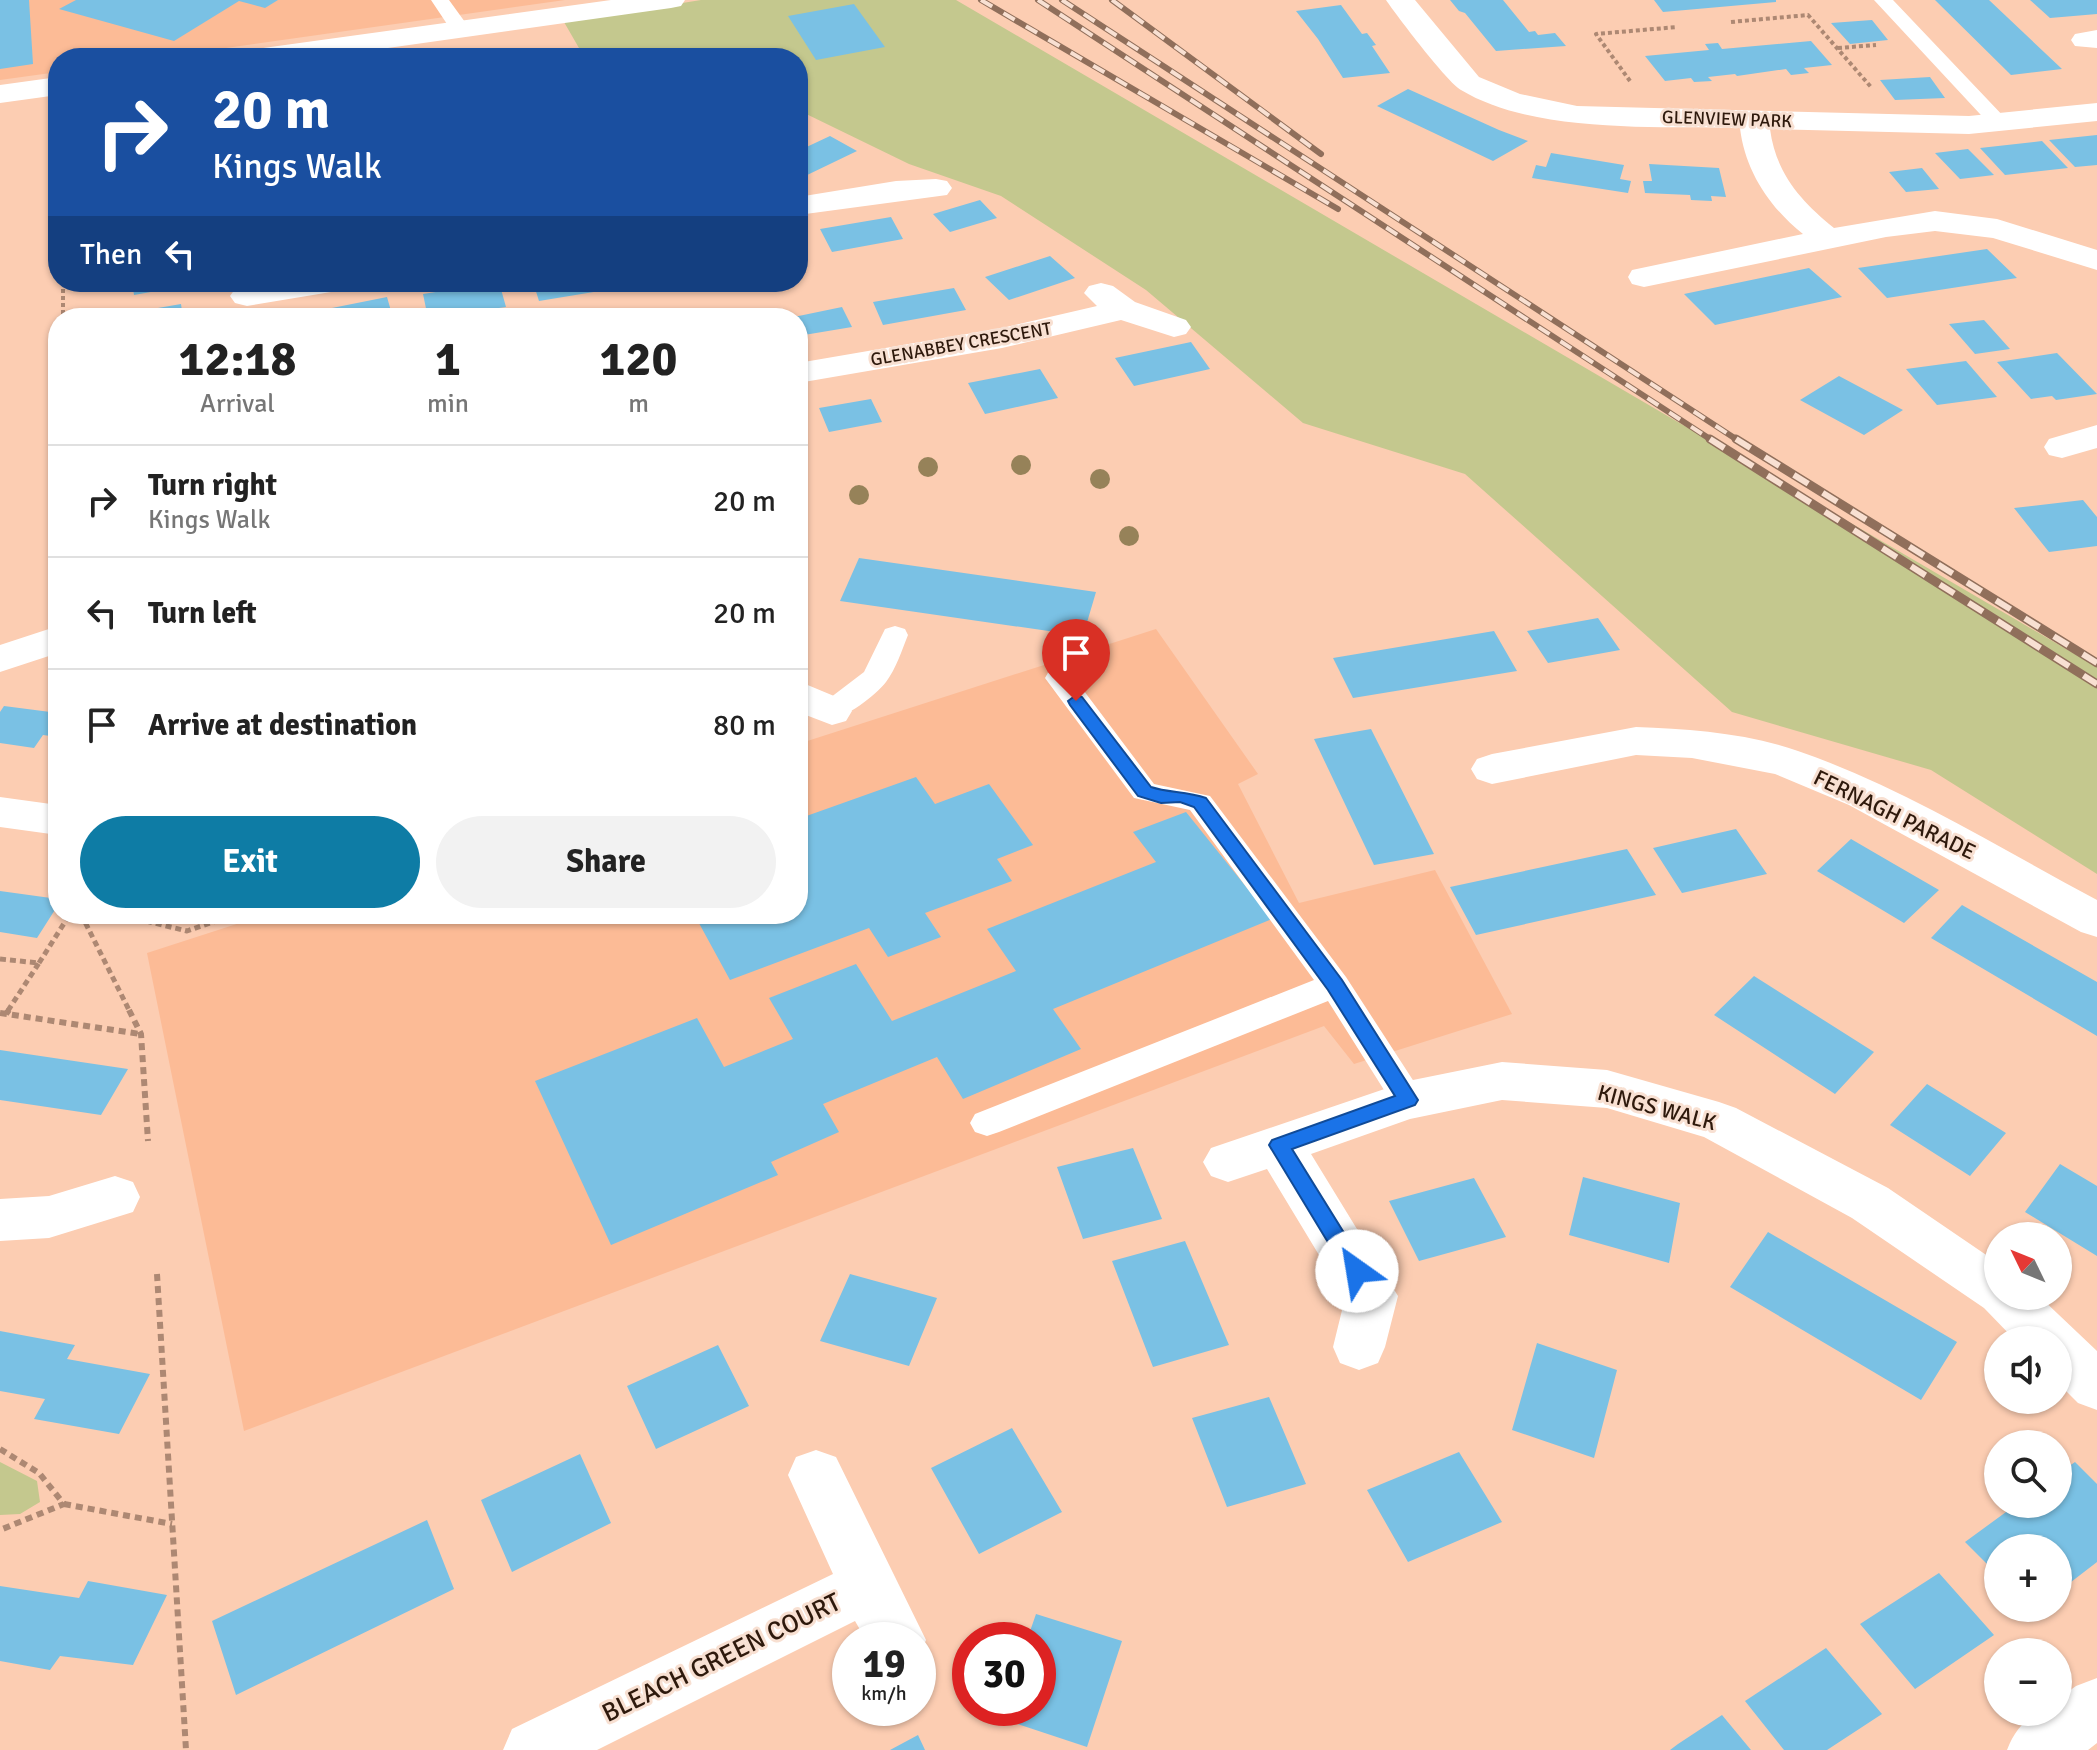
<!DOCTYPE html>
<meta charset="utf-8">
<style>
:root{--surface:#fff;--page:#f2f2f2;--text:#222;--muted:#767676;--line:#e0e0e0;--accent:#0e7ca5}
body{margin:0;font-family:Signika,sans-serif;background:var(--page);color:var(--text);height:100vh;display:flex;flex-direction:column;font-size:30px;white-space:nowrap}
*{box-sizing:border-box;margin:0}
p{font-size:26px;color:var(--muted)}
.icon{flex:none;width:44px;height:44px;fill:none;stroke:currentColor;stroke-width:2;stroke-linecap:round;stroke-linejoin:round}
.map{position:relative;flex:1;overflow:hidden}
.drawer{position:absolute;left:48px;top:308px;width:760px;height:616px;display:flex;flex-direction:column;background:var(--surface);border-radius:32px;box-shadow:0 2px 6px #0004}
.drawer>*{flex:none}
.guide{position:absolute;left:48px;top:48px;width:760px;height:244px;border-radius:32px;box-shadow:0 2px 6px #0004;background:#1a4fa0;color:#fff;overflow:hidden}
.needle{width:52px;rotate:313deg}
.buttons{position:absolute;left:1984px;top:1222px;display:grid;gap:16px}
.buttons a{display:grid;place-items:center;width:88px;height:88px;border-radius:50%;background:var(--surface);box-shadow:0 2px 6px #0004;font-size:40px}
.speed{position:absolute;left:832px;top:1622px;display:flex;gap:16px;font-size:40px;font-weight:700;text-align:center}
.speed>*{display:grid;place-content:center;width:104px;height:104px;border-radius:50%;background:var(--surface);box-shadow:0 2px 6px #0004;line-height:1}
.speed small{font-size:20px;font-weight:400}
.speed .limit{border:12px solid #d22;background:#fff;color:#111}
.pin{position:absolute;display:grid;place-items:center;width:68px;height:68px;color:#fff;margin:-82px -34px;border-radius:50% 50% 50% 0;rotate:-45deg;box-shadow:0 0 8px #0007}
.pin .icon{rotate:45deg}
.me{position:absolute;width:88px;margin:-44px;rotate:328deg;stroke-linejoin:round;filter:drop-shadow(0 0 6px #0008)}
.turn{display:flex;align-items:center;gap:28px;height:168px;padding:0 32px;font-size:36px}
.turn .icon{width:104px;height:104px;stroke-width:2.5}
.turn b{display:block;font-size:56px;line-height:68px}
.then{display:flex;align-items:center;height:76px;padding:0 32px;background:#0003;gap:16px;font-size:30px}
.eta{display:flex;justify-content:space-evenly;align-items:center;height:136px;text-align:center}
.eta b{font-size:48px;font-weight:700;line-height:56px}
.primary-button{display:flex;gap:16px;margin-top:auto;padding:16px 32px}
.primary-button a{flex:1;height:92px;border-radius:48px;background:var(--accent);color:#fff;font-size:32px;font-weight:700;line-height:92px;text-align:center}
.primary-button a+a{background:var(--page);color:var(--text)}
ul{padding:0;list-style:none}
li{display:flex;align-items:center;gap:24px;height:112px;padding:0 32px;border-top:2px solid var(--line)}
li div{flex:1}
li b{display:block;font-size:30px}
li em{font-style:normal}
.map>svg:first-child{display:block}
.built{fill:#fcbb96}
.green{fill:#c4c88e}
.building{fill:#7ac1e4}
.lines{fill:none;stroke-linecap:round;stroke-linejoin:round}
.path-far2{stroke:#ad8873;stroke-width:4;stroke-dasharray:4 3;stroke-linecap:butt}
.path-far1{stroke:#ad8873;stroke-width:5;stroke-dasharray:6 4;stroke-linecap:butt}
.path{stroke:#ad8873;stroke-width:6;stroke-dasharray:7 5;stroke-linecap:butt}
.lane{fill:#fff;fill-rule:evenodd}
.street{fill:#fff;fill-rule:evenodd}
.secondary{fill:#fff;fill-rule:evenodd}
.rail-far1-casing{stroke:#906f5b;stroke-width:6}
.rail-casing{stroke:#906f5b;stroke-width:9}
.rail-far1{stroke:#f8e0d2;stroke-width:4;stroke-dasharray:13;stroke-linecap:butt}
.rail{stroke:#f8e0d2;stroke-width:6;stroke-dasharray:17;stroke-linecap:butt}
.tree{fill:#968259}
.route{fill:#1a73e8;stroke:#114b97;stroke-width:2}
.labels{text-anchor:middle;stroke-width:6;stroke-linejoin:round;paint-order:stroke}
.far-street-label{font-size:18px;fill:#2e190c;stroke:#f8e0d2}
.street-label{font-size:22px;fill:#2e190c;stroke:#f8e0d2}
.near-street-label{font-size:26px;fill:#2e190c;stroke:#f8e0d2}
</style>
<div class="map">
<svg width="2097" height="1750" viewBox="0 0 2097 1750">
<rect width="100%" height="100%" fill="#fccdb2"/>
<path class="built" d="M0 0H565L155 58H58V72L0 80Z
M1156 629 1258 774 1238 784 1299 903 1435 870 1512 1014 1354 1064 1324 1026 244 1431 147 953 268 914H798V744Z"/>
<path class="green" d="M701 0H956L2097 667V874L1931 770 1732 712 1465 474 1303 423 1146 290 1001 196 909 164 798 110V58H602L583 55 564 22Z
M0 1462 37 1481 40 1502 20 1514 0 1515Z"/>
<path class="building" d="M0 0H29L33 64 0 69Z
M76 0H278L265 8 239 1 174 41 59 9Z
M1450 0H1503L1529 32 1535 31 1538 35 1555 33 1566 46 1496 51 1465 13 1459 11Z
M1654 0H1776V2L1663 12Z
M1935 0H1989L2062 69 2011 75Z
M2030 0H2097V14L2050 18Z
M854 4 885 47 816 60 788 16Z
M1341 5 1362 34 1367 33 1376 45 1372 46 1390 73 1343 78 1318 39 1296 11Z
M1872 20 1888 40 1850 44 1831 23Z
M1811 41 1832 65 1804 68 1809 73 1791 75 1786 69 1737 76 1735 74 1708 77 1712 81 1694 82 1691 78 1665 81 1645 56 1709 50 1705 44 1718 43 1722 49Z
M1930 77 1945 98 1895 100 1880 80Z
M1408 89 1499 130 1528 141 1493 161 1377 106Z
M2097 135V165L2075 167 2049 140Z
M830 136 857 151 803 177 798 174V151Z
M2042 141 2068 168 2005 175 1980 148Z
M1968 149 1994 175 1960 179 1935 153Z
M1551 153 1624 165 1620 179 1631 181 1628 193 1532 178 1536 165 1546 167Z
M1649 164 1719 168 1726 197 1711 196 1712 201 1691 200 1690 195 1645 193 1643 181H1652Z
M1922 168 1939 189 1906 192 1889 172Z
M980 200 997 218 950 232 933 214Z
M891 217 903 239 832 252 820 229Z
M1987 249 2017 278 1887 298 1858 268Z
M1050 256 1075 278 1009 300 985 277Z
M1809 268 1842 297 1715 325 1684 294Z
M132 282H178L179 287 134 295Z
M499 282 506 307 428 318 423 294Z
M533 282H616L618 288 539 301Z
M954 288 966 310 883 325 873 302Z
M387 297 393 318H287V317Z
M181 304 183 318H129V313Z
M842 307 852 327 798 336V318H789Z
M1984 320 2010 349 1975 354 1949 324Z
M1191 342 1210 369 1134 386 1115 358Z
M2057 353 2097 394 2056 400 2052 396 2031 399 1997 362Z
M1966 361 1997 397 1937 405 1906 369Z
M1040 369 1058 398 985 414 968 383Z
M1839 376 1903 410 1864 435 1800 400Z
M871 399 882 422 829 432 819 408Z
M2083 500 2097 517V546L2049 552 2014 508Z
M859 558 1096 592 1083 636 840 601Z
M1598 618 1620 650 1548 663 1527 631Z
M1494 631 1517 671 1353 698 1333 658Z
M4 706 58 713V737L43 735 34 748 0 743V712Z
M1371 729 1434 854 1374 865 1314 739Z
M916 777 935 804 989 784 1033 845 997 859 1012 881 925 913 941 937 888 957 869 928 730 980 694 914H798V819Z
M1186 812 1272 919 1053 1009 1081 1049 963 1099 937 1057 823 1104 839 1132 771 1162 778 1175 611 1245 535 1081 697 1018 724 1067 793 1039 769 998 856 964 892 1021 1016 971 987 929 1156 862 1133 832Z
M1736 829 1767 874 1682 893 1653 848Z
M1851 839 1894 864 1939 890 1904 923 1817 871Z
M1627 849 1656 895 1476 935 1450 887Z
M0 891 58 899V905L37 938 0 932Z
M1962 905 2097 982V1036L1931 938Z
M1754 976 1874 1052 1835 1094 1714 1015Z
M0 1050 128 1069 101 1115 0 1100Z
M1927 1084 2006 1133 1970 1176 1890 1125Z
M1133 1148 1162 1219 1083 1239 1057 1167Z
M2060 1164 2097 1186V1256L2025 1212Z
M1583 1177 1680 1203 1669 1263 1569 1235Z
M1474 1178 1506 1237 1419 1261 1389 1201Z
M1768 1232 1957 1342 1921 1400 1730 1287Z
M1185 1241 1229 1345 1153 1367 1112 1261Z
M850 1274 937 1298 909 1366 820 1341Z
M0 1331 75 1345 67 1359 150 1374 119 1434 34 1419 45 1399 0 1391Z
M1537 1343 1617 1370 1594 1458 1512 1430Z
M718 1345 749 1406 656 1449 627 1386Z
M1269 1397 1306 1484 1227 1507 1192 1418Z
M1012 1428 1062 1512 979 1554 931 1468Z
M1459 1452 1502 1522 1408 1562 1367 1490Z
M580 1454 611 1523 512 1572 481 1500Z
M2075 1462 2097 1484V1562L2058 1592V1548H1998V1575L1965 1542 2017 1504H2058V1474Z
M427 1520 454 1589 236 1695 212 1621Z
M1939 1573 1994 1635 1915 1689 1860 1624Z
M88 1581 167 1595 133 1665 60 1656 50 1670 0 1661V1586L79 1598Z
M1036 1614 1122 1641 1087 1747 999 1718 1003 1708H1038V1640H1027Z
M1826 1648 1882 1714 1827 1750H1784L1745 1701Z
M1722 1715 1751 1750H1670L1678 1744Z
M918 1735 925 1750H890Z"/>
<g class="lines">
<path class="path-far2" d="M1731 22 1808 15 1871 87
M1838 48 1876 45
M1630 81 1596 34 1677 27
M63 282V318"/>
<path class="path-far1" d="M81 914 130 1012
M117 914 187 931 236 914
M0 959 39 963 7 1012
M39 963 70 914"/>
<path class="path" d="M129 1010 141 1034 148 1141
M0 1013 140 1034
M6 1014 9 1010
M157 1274 186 1750
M0 1449 39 1473 64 1504 0 1530
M64 1504 172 1524"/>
<path class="lane" d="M431 0H449L470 29 467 33H453Z
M1874 0H1893L2007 120 2010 124 2007 128H1993Z
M895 626 905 629 908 635C902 650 896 669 886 682 874 697 841 723 822 718L818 711 822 704 864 672 885 629Z
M1059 669 1069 671 1154 784 1210 796 1346 977 1420 1091 1424 1100 1420 1109 1408 1113 1396 1109 1328 1001 999 1132 987 1136 975 1132 970 1123 975 1114 1314 980 1190 810 1134 798 1045 678 1049 671Z"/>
<path class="street" d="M1386 0H1415L1479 77 1520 94 1577 106 1969 116 2097 103V121L1969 134 1770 129C1776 174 1801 201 1834 228L1935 211 1997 219 2097 250V270L1993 238 1935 231 1886 237 1644 287 1632 284 1628 277 1632 270 1803 234C1770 208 1745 171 1740 128 1657 126 1534 134 1461 90 1447 82 1397 16 1386 0Z
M2097 30V48L2075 46 2071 40 2075 34Z
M936 179 947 181 952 188 947 195 798 215V197L896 181Z
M271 282H347L343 289 331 292 247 306 235 303 230 296 235 289Z
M1101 283 1113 286 1135 302 1186 320 1191 327 1186 334 1174 337 1121 320 1002 348 798 383V363L1002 328 1097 306 1084 293 1089 286Z
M2097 425V448L2062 458 2049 455 2044 447 2049 439Z
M58 626V653L0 672V645Z
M798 681 846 701 852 711 846 721 832 725 798 712Z
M1636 727C1689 729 1747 733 1798 751 1903 787 1999 848 2097 900V937L2081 932 1849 805 1775 774 1692 758 1636 755 1492 784 1477 779 1471 769 1477 759 1492 754Z
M0 797 58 805V835L0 827Z
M1502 1062 1607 1070 1719 1102 1736 1108 1888 1188 1998 1263V1296H2039L2097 1351V1410L2078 1403 2058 1383V1340H2015L1984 1308 1852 1218 1704 1137 1607 1108 1502 1100 1410 1119 1311 1154 1398 1296 1385 1347 1378 1363 1359 1370 1340 1363 1333 1347 1345 1298 1267 1169 1228 1182 1211 1176 1203 1162 1211 1148 1408 1081Z
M115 1176 133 1182 140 1197 133 1212 49 1238 0 1241V1199L49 1196Z
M816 1450 836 1457 926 1640 918 1659V1640H866L855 1621 597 1750H503L512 1729 833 1574 788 1475 796 1457Z
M2097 1678V1743L2088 1750H2007C2017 1725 2030 1712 2058 1712V1699L2076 1686Z"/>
<path class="secondary" d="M611 0H685L681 6 671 8 317 58H242L246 52 256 49Z
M58 77V95L0 103V85Z"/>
<g class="rail-far1-casing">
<path id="rail-far1" d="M981 0 1338 209
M1038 0 1713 441
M1062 0 1739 441
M1112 0 1321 154"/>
</g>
<g class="rail-casing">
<path id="rail" d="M1710 439 2097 684
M1736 439 2097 663"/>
</g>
<use href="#rail-far1" class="rail-far1"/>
<use href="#rail" class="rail"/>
</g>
<g class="tree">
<circle cx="1021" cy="465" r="10"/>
<circle cx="928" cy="467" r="10"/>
<circle cx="1100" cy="479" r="10"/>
<circle cx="859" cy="495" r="10"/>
<circle cx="1129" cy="536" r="10"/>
</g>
<path class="route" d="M1076 695 1082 697 1151 787C1169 793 1186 791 1206 798L1342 980 1418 1100 1415 1105 1292 1149 1364 1265 1367 1271 1364 1277 1357 1280 1349 1277 1269 1145 1272 1140 1395 1096 1328 990 1194 807 1180 802 1161 803 1138 796 1070 705 1068 701Z"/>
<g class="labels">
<g class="far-street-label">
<text transform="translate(1727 119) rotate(2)" y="6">GLENVIEW PARK</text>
<text transform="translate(961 344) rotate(-10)" y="6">GLENABBEY CRESCENT</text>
</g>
<g class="street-label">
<text transform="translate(1895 814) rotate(26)" y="8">FERNAGH PARADE</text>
<text transform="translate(1657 1107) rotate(15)" y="8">KINGS WALK</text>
</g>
<g class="near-street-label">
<text transform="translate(721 1657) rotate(-26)" y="9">BLEACH GREEN COURT</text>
</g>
</g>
</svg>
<div class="buttons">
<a><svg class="needle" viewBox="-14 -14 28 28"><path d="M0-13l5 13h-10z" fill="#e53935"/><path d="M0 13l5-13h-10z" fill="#767676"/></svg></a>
<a><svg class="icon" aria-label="sound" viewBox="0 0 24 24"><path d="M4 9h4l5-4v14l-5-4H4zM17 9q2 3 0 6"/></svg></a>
<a><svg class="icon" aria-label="search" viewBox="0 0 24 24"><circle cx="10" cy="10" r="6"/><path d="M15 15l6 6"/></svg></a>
<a>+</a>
<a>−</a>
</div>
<div class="speed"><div>19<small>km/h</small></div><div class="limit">30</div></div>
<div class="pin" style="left:1076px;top:701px;background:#d93025"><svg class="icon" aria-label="arrive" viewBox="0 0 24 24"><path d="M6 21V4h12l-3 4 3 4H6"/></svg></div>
<svg class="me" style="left:1357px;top:1271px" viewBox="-20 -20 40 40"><circle r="19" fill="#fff"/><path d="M0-13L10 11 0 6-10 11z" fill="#1a73e8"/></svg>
<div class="guide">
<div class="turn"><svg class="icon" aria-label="right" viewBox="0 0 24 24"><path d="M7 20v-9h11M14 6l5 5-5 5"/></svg><div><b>20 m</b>Kings Walk</div></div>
<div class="then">Then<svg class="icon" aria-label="left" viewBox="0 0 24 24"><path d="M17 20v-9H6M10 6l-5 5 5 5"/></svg></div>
</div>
<section class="drawer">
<div class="eta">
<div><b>12:18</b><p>Arrival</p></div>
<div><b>1</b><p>min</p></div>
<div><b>120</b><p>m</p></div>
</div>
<ul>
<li><svg class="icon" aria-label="right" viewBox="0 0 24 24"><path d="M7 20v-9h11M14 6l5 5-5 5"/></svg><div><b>Turn right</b><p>Kings Walk</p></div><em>20 m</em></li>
<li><svg class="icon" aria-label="left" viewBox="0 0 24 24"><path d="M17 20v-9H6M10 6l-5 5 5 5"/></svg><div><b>Turn left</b></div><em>20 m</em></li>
<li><svg class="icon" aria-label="arrive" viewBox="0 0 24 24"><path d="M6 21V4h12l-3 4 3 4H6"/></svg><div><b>Arrive at destination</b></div><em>80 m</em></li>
</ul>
<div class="primary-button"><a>Exit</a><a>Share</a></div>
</section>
</div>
